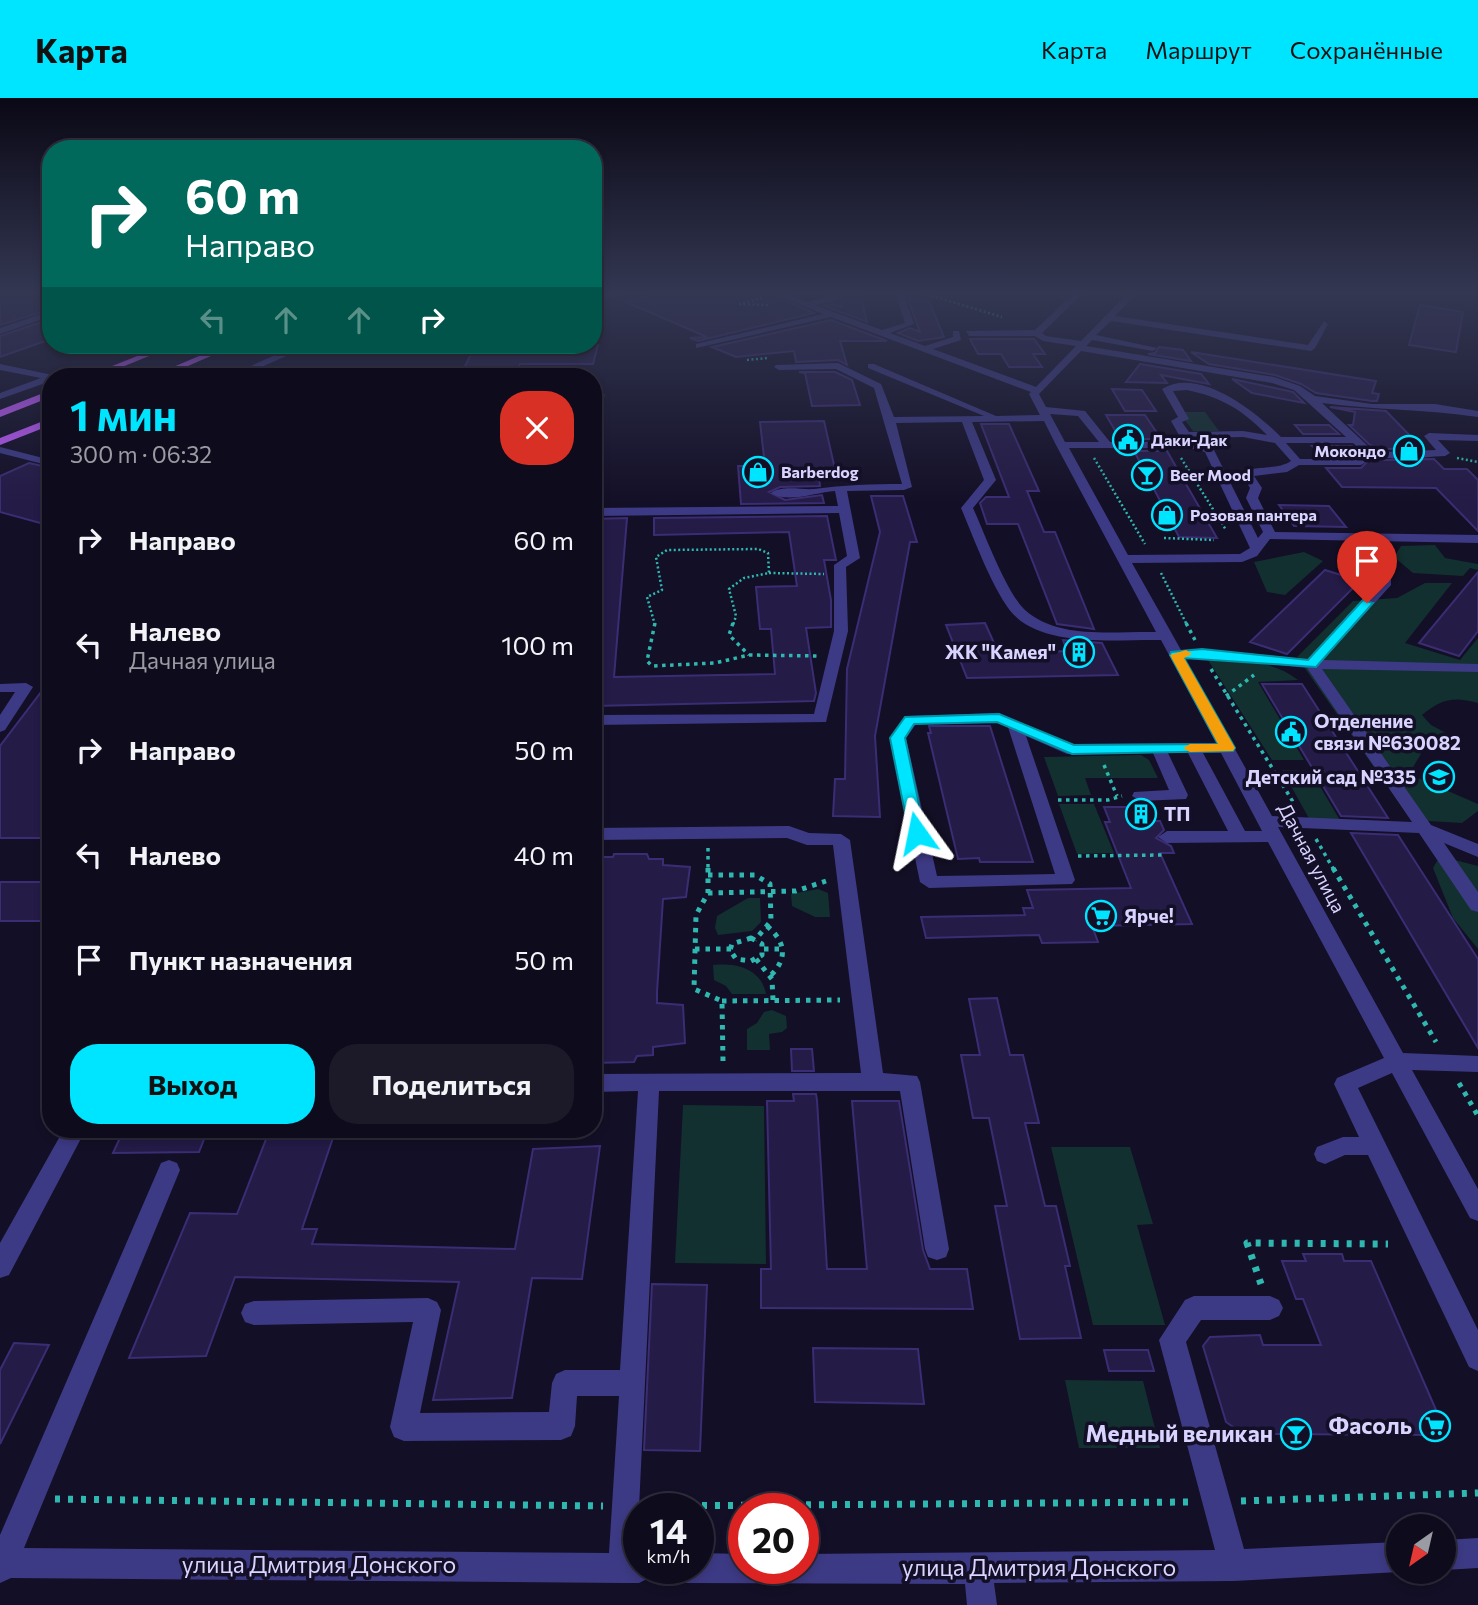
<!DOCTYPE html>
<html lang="ru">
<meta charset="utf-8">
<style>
:root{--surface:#0e0b1c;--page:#1c1929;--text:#f1f3f6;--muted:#9b9ba3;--line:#2e2b3b;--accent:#00e5ff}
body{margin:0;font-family:Commissioner,sans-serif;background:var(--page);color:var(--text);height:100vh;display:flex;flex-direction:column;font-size:26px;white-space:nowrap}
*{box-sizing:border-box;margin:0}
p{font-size:23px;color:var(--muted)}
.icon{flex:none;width:38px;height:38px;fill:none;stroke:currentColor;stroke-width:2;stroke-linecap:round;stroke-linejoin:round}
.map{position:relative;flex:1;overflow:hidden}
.sheet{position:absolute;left:42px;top:270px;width:560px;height:770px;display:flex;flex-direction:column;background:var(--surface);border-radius:28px;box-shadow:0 4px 10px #0003,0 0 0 2px var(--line)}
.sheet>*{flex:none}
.guide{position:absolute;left:42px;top:42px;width:560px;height:214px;border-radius:28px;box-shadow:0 4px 10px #0003,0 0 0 2px var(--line);background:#00695c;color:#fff;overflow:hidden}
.needle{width:46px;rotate:214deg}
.tools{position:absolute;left:1386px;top:1416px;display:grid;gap:14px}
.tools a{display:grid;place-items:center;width:70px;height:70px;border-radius:50%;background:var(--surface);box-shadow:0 4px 10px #0003,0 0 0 2px var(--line);font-size:35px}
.speed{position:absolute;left:623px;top:1395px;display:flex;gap:14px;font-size:35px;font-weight:700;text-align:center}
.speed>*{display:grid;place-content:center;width:91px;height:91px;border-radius:50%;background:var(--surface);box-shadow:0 4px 10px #0003,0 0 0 2px var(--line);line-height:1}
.speed small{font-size:18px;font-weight:400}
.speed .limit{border:10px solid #d22;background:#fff;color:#111}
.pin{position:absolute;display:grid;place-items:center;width:60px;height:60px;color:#fff;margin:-72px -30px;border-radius:50% 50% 50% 0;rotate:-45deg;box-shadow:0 0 7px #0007}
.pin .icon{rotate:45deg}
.me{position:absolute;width:77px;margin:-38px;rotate:348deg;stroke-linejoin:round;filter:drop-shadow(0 0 5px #0008)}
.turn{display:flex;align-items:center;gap:24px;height:147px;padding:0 28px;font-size:32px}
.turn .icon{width:91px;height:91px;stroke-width:2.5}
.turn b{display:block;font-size:49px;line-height:60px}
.lanes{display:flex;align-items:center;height:66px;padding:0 28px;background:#0003;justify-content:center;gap:35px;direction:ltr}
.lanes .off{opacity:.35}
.round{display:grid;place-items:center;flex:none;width:74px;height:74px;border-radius:28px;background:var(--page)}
.head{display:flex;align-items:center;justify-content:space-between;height:119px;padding:0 28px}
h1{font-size:42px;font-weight:700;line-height:52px;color:var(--accent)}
.cta{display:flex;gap:14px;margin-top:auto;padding:14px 28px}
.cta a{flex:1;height:80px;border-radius:28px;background:var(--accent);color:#111;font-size:28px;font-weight:700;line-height:80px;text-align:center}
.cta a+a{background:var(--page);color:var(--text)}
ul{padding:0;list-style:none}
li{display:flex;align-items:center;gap:21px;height:105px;padding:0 28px}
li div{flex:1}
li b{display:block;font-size:26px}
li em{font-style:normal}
header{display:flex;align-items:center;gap:42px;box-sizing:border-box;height:98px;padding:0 35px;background:var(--accent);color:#111}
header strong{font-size:33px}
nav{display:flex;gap:38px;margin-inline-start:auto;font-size:24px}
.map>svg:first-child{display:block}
.green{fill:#12302f}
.building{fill:#241b47;stroke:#3b2d73;stroke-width:2}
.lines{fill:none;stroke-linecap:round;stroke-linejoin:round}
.path-far3{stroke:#2fb8b0;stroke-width:2.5;stroke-dasharray:2 2.5;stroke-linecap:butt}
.path-far2{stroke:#2fb8b0;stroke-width:3.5;stroke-dasharray:3.5 4.5;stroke-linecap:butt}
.path-far1{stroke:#2fb8b0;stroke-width:5;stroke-dasharray:4.5 6;stroke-linecap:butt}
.path{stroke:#2fb8b0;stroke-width:7;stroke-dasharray:5 8;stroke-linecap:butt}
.minor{fill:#3d3a85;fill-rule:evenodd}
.major{fill:#c25bff;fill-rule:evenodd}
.route{fill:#00e5ff;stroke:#0095a6;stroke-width:2}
.slow{fill:#f59e0b}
.labels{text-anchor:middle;stroke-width:7;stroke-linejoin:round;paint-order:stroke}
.far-poi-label{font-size:16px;font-weight:bold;fill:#d9d4ff;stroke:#130f26;text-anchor:start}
.poi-label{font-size:19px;font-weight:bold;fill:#d9d4ff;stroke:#130f26;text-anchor:start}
.street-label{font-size:19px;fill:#d9d4ff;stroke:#130f26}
.near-poi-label{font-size:23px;font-weight:bold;fill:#d9d4ff;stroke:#130f26;text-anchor:end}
.near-street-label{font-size:23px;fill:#d9d4ff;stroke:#130f26}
</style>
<header>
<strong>Карта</strong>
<nav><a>Карта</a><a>Маршрут</a><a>Сохранённые</a></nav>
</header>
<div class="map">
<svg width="1478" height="1507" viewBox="0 0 1478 1507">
<rect width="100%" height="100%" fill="#130f26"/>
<path class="green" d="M1179 314H1205L1219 333H1193Z
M1435 447 1445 460 1478 466V472L1470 470 1463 478 1413 475 1394 459 1401 448Z
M1304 454 1323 463 1285 497 1267 494 1254 464Z
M1425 485H1452L1405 545 1460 562 1478 540V605C1454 598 1441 601 1422 617L1431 627 1446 635 1451 646 1445 654 1425 649 1409 676 1478 706V713L1462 725 1411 722 1297 559 1353 503 1397 500Z
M1208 562C1242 563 1271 561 1298 582L1258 584 1304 662H1272Z
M1141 657 1149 662 1158 680H1085L1091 697 1058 698 1044 659Z
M1282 672 1311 673 1341 724H1311Z
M1059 706H1094L1114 755 1077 756Z
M1447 760 1478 768V851L1453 820 1433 770 1437 763Z
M818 791 828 795 830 819H815L792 808 791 796Z
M748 800H760L761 824 752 833 718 837 715 830 717 818Z
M713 867C736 865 761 870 766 896H732L726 888 714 882Z
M772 912 786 918 787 930 782 934 769 936 770 952H747V931L757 925 764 914Z
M683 1007 764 1008 766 1166 675 1165Z
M1051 1049H1130L1153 1126 1137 1127 1165 1227H1093Z
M1065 1282 1143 1283 1160 1350H1079Z"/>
<path class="building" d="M0 194H51V211L0 227Z
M668 194H767L814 215 698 243 690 240 707 239 626 204Z
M841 194H860L867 224 824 208 833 206 842 209Z
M908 201H928L944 239 918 243 898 235 910 230 920 234Z
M1420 207 1463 214 1456 254 1409 247Z
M51 221V241L0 259V238Z
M831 222 887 243H840L847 267 838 262 796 264 794 253 736 259 712 249Z
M970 241H1034L1045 256H1033L1042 269H1009L1001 256H978Z
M475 247H598L593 266H520L516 276 461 277Z
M1159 249 1183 252 1191 263 1148 256 1155 255Z
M1191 254 1376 283 1372 295 1379 296 1377 303H1372L1316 295 1301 286 1275 277 1209 266Z
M1140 266 1201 276 1209 286 1161 277 1167 285 1126 284Z
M835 274 852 282 860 307 812 308 805 275 799 274Z
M1232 281 1293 294 1304 305 1252 295Z
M1112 291 1142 292 1156 313H1125Z
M1330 309 1386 313 1422 350 1384 351 1370 347 1349 327H1353L1355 314Z
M1106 317H1145L1161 341H1120Z
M824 323 837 380H819L820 388 780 389 769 394 785 402 822 397 824 405 741 406 738 368H765L760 324Z
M981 326H1009L1039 393H1027L1044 434H1055L1094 531 1057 526 1018 426H987L980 405 986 399H1009Z
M1295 327H1329L1339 336H1303Z
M1312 348H1352L1362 355 1384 362 1434 361 1444 371H1467L1478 382V433L1436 390 1342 389 1326 370H1361L1368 363 1361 358H1322Z
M1134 353H1167L1217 440 1179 439Z
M29 365 51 370V428L0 414V378Z
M871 398H903L917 444H910L875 638 880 719 833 718 835 681H845L847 571 880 434Z
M1279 407 1329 408 1346 429 1294 428Z
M827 418 836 462H824L831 502V529L806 530 816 595 814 603 593 608V421L627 420 614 579 775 576 771 531H760L756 489 797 488 789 434 654 437V420Z
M1325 472 1360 483 1287 556 1250 544Z
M1478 474V533L1459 558 1419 545Z
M985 525 999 556 1067 553 1063 542 1102 545 1118 577 967 580 946 527Z
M51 581V740H0V648Z
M1262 586H1302L1388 720 1341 718Z
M929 628H990L1033 764H980L979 760 958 761 928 635H931Z
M1104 709H1146L1153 723H1160L1164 732 1156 740 1171 748 1174 755H1160L1192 826 1092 828 1098 844 1042 845 1039 837 926 840 921 819 1025 817 1023 810H1033L1027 792 1131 790 1105 724H1110Z
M1351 735 1398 737 1478 861V950Z
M614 756H647L649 761H663V767L690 769 686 799 663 801 657 894V905L683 907 685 945 653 949V957L637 958 634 964 593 965V776L597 759H613Z
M0 784H51V813L45 823H0Z
M997 900 1010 957H1023L1039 1025H1025L1045 1108H1056L1070 1168H1065L1081 1240 1020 1241 995 1108H1007L989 1020H973L961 957H980L969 901Z
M791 951H812L814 973H792Z
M793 996H816L817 1002 827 1171H867L852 1003H899L923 1152 930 1171H967L973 1211 761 1210V1171H771L767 1003H794Z
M124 1031H208L199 1054 113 1055Z
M270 1031H336L302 1131H317L312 1146 515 1151 533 1051 600 1048 582 1181 532 1180 512 1300 433 1302 459 1184 235 1179 206 1258 129 1260 190 1115 237 1116Z
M1303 1156H1342L1344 1163H1371L1440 1321 1431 1337 1260 1336 1239 1333 1226 1324 1203 1248 1210 1239 1260 1237 1263 1247H1321L1303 1201H1296L1282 1163H1306Z
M652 1186 707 1187 700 1353 644 1352Z
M14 1245 49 1247 0 1346V1272Z
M813 1250 918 1251 924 1306 815 1304Z
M1104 1252H1148L1154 1273H1109Z"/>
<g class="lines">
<path class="path-far3" d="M919 194 1002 219
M743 205 762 200
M739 206 768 207
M747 262 767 260
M1094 360 1145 446
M1181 360 1226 432
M1457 360 1478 364
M1164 440 1214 442
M769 475 824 476
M1161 475 1187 527
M655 527 647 499 662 492 656 459 667 452 758 451 768 455 769 475 744 480 729 491 736 518 733 527"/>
<path class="path-far2" d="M655 525 647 563 652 568 715 565 749 557
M733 525 729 537 749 557
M1186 525 1195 542
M749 557 819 558
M1211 571 1295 707
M1226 598 1254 577
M1104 667 1117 698
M1058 702H1108L1122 698
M1316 741 1334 772
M708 750V772
M1078 758 1164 757"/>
<path class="path-far1" d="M708 770V795L696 817 694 891 722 903 723 964
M1333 770 1436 944
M708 777H755L770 786 771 823 755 842
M708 795 796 793 826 783
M767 828C786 844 788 861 770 878
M751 840 762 846V857L751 863 736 861 730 852 732 846Z
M695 851H731
M764 851H785
M756 861 772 881 773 902
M722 903 840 902
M1459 985 1478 1018"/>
<path class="path" d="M1261 1186 1247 1145 1388 1146
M55 1401 603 1408
M1241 1403 1478 1395
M650 1408 1190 1404"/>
<path class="minor" d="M612 194H627L593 204V199Z
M769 194H781L806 204 831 198 830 194H838V202L815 207 882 232 905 225 895 194H903L914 226 890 235 925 248 953 239V233H959L961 242 933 251 1036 289 1076 248 1043 243 1035 238H969L966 233 1035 232 1075 194H1084L1042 235 1046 238 1081 243 1129 194H1138L1115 218 1308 247 1324 223 1328 226 1315 250 1311 253 1111 223 1096 237 1157 250 1153 253 1092 242 1086 248 1274 279 1300 288 1315 298 1372 306H1435L1478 313V319C1426 311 1374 312 1322 305L1369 349 1384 354 1436 352 1424 338 1429 335 1478 337V343L1438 342 1450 355 1445 358C1415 359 1377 368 1353 345H1286L1300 361H1361L1366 364 1361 367H1299L1287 374 1254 378 1262 390 1258 400 1275 434 1478 437V445L1270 441 1257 458 1242 464 1132 465 1181 552 1202 551 1308 561 1381 481H1391V487L1323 562 1478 566V574L1322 571 1431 727 1478 746V759L1444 745 1478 794V814L1471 812 1419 735 1278 729 1403 955 1478 958V974L1412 972 1478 1091V1123L1470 1120 1392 975 1358 990 1478 1232V1273L1469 1269 1368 1057H1345L1325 1066 1317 1063 1314 1056 1317 1049 1343 1039H1359L1334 986 1337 980 1384 960 1268 744 1167 745 1158 739 1167 733H1228L1188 655H1168L1188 697 1186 701 1140 703 1132 698 1134 694 1169 692 1153 655 1067 656 1026 638 1075 782 1072 786 929 790 920 784 890 640 907 618 999 615 1068 646 1216 645 1161 542C1118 541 1047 550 1014 517 994 496 973 438 961 410L984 382 962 324 896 325 912 389 904 392 847 393 860 460 846 469 848 533 826 624 593 627V617L814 616 834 533V467L847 458 839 415 593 418V410L838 408 835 393C817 394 787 406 771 395 782 387 801 392 814 391 843 387 872 386 902 386L874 290 836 271 779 272 774 269 776 267 838 265 881 286 894 319 984 318 868 270V266H874L996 318 1040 317 1029 296 1031 294 831 219 696 250V246L823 216ZM1081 253 1272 285 1294 292 1346 339H1281C1256 314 1199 268 1162 291L1178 319 1171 323 1183 344H1110L1085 313 1046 309 1039 296ZM1187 292C1221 299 1243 312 1267 337L1243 333 1189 334 1182 324 1189 321 1173 293ZM1050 316 1078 318 1099 344H1065ZM1044 323 1056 347 1156 534C1115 533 1058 542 1025 512 1007 496 984 434 973 410L996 382 972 324ZM1243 339 1275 345 1291 363C1276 373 1256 366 1241 375L1250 390 1246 400 1263 434 1258 440 1214 352 1194 345 1192 340ZM1069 350H1190L1205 354 1250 450 1240 456 1128 457ZM1202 559 1307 570 1412 724 1272 718 1185 561ZM997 625 1008 629 1055 776 937 778 906 640 916 626ZM1203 655H1221L1262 733H1245Z
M1461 194H1478V198Z
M51 213V218L0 236V230Z
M297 247 393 248 403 247 396 254 300 252 241 278H229Z
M0 266 48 276 55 278H51V283L0 301V295L41 280 0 272Z
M600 294 605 297 598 311 593 314V301Z
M0 349 51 362V368L0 355Z
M26 585 33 589 5 632 0 634V617L15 594H0V586Z
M789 728 809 735 841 736 850 742 883 975 917 978 920 984 949 1151 946 1159 937 1162 928 1159 925 1151 900 993H659L639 1410V1470H654L649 1480 639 1485H623L11 1480 0 1485V1437L158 1072 161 1065 169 1062 177 1065 180 1072 24 1450 609 1455 619 1298H577L575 1328 571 1338 561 1342 404 1343 394 1339 390 1329 413 1224 254 1227 245 1224 241 1215 245 1206 254 1203 428 1200 437 1204 441 1212 420 1315 549 1314 552 1285 556 1276 565 1272H620L638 993 593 994V976L861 975 833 747H807L787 740 593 742V730Z
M64 1031H86L9 1177 0 1180V1145Z
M1194 1198H1270L1279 1202 1283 1210 1279 1218 1270 1222H1201L1186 1244 1244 1451 1398 1444 1399 1474 1234 1483 994 1485 997 1507H967L965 1486 680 1485 670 1480 665 1470H698V1455L744 1456V1470H803V1456L1215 1452 1159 1242 1185 1202Z
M1478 1440V1470L1444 1472V1442Z"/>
<path class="major" d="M165 247H176L100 278H87Z
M225 247H236L165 278H152Z
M51 292V299L0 319V312Z
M51 320V327L0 347V340Z"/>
</g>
<linearGradient id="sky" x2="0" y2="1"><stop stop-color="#0a0815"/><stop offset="0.48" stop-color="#333752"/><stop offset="1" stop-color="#333752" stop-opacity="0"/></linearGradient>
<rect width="1478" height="405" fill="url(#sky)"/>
<path class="route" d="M1363 502 1373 505 1316 569 1184 560 1235 650 1233 653 1072 656 997 624 914 626 905 640 925 735 917 740 909 735 890 640 905 619 999 616 1074 647 1218 646 1170 557 1171 554 1202 551 1308 562Z"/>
<path class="slow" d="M1186 552 1192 556 1184 560 1235 650 1233 653 1190 654 1183 650 1190 646H1218L1170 557Z"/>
<defs>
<g id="civic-ring" transform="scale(1.575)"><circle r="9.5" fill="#130f26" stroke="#00e5ff" stroke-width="1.5"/><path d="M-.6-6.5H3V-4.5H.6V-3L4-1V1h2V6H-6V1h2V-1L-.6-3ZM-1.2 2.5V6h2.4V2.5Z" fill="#00e5ff"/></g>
<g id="shop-ring" transform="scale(1.575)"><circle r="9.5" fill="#130f26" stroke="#00e5ff" stroke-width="1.5"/><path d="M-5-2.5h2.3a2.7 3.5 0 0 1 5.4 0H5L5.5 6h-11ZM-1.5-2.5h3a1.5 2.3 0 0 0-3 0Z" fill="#00e5ff"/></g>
<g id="bar-ring" transform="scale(1.575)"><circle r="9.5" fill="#130f26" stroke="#00e5ff" stroke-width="1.5"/><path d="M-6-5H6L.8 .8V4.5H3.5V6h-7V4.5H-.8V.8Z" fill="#00e5ff"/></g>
<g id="building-ring" transform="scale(1.575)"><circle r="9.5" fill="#130f26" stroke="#00e5ff" stroke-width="1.5"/><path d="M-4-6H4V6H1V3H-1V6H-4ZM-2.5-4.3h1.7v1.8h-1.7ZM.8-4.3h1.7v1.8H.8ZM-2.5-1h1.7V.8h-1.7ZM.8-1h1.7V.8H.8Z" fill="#00e5ff"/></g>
<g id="school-ring" transform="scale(1.575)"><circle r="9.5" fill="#130f26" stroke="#00e5ff" stroke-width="1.5"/><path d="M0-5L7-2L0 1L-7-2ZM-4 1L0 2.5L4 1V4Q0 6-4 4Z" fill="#00e5ff"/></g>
<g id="supermarket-ring" transform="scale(1.575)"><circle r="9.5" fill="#130f26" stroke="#00e5ff" stroke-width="1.5"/><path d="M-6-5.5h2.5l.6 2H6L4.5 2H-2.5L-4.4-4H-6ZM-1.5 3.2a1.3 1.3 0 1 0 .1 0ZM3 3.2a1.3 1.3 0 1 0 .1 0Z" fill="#00e5ff"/></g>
</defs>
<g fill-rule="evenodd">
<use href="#civic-ring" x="1128" y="342"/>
<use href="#shop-ring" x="1409" y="353"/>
<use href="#shop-ring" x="758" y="374"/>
<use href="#bar-ring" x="1147" y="377"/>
<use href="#shop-ring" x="1167" y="417"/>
<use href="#building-ring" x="1079" y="554"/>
<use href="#civic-ring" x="1291" y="634"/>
<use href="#school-ring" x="1439" y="679"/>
<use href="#building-ring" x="1141" y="716"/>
<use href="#supermarket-ring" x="1101" y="818"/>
<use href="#supermarket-ring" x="1435" y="1328"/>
<use href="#bar-ring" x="1296" y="1336"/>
</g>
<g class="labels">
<g class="far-poi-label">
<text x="1151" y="348">Даки-Дак</text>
<text x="1386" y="359" text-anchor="end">Мокондо</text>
<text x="781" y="380">Barberdog</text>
<text x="1170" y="383">Beer Mood</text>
<text x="1190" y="423">Розовая пантера</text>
</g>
<g class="poi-label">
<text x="1056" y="561" text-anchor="end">ЖК "Камея"</text>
<text x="1314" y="630">Отделение<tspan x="1314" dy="22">связи №630082</tspan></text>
<text x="1416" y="686" text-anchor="end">Детский сад №335</text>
<text x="1164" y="723">ТП</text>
<text x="1124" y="825">Ярче!</text>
</g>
<g class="street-label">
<text transform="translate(1312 760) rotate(62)" y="7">Дачная улица</text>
</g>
<g class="near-poi-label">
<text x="1412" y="1336">Фасоль</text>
<text x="1273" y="1344">Медный великан</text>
</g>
<g class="near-street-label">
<text x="319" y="1475">улица Дмитрия Донского</text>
<text x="1039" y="1478">улица Дмитрия Донского</text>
</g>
</g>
</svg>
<div class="tools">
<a><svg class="needle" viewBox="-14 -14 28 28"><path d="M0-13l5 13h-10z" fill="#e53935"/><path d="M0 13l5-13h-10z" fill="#9b9ba3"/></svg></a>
</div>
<div class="speed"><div>14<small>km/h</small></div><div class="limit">20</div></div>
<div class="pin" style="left:1367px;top:505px;background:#d93025"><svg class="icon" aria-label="arrive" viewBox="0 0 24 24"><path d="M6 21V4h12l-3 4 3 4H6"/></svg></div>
<svg class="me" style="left:917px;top:735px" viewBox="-20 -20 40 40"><path d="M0-17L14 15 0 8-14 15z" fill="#00e5ff" stroke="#fff" stroke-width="4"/></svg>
<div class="guide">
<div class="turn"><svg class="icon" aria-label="right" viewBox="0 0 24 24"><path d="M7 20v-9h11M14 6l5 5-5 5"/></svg><div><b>60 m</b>Направо</div></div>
<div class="lanes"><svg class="icon off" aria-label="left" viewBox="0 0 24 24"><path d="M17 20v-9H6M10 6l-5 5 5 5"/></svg><svg class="icon off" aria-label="ahead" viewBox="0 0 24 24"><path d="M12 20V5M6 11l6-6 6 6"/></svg><svg class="icon off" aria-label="ahead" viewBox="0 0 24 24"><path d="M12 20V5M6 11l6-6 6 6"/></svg><svg class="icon" aria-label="right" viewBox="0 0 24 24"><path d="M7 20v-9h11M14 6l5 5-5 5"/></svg></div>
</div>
<section class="sheet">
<div class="head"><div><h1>1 мин</h1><p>300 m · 06:32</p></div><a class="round" style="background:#d93025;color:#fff"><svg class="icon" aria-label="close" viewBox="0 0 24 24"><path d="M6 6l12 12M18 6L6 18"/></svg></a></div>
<ul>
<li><svg class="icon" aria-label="right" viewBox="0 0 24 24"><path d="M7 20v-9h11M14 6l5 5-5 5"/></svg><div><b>Направо</b></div><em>60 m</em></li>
<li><svg class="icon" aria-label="left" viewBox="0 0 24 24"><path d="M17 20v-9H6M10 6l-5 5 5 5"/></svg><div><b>Налево</b><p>Дачная улица</p></div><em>100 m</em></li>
<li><svg class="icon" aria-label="right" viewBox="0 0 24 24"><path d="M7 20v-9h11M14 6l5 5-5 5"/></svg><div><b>Направо</b></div><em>50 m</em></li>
<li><svg class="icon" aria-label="left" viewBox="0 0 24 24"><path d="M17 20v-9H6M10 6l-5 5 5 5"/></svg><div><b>Налево</b></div><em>40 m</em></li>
<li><svg class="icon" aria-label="arrive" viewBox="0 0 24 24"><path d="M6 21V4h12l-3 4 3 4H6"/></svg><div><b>Пункт назначения</b></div><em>50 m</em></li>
</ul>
<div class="cta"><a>Выход</a><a>Поделиться</a></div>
</section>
</div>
